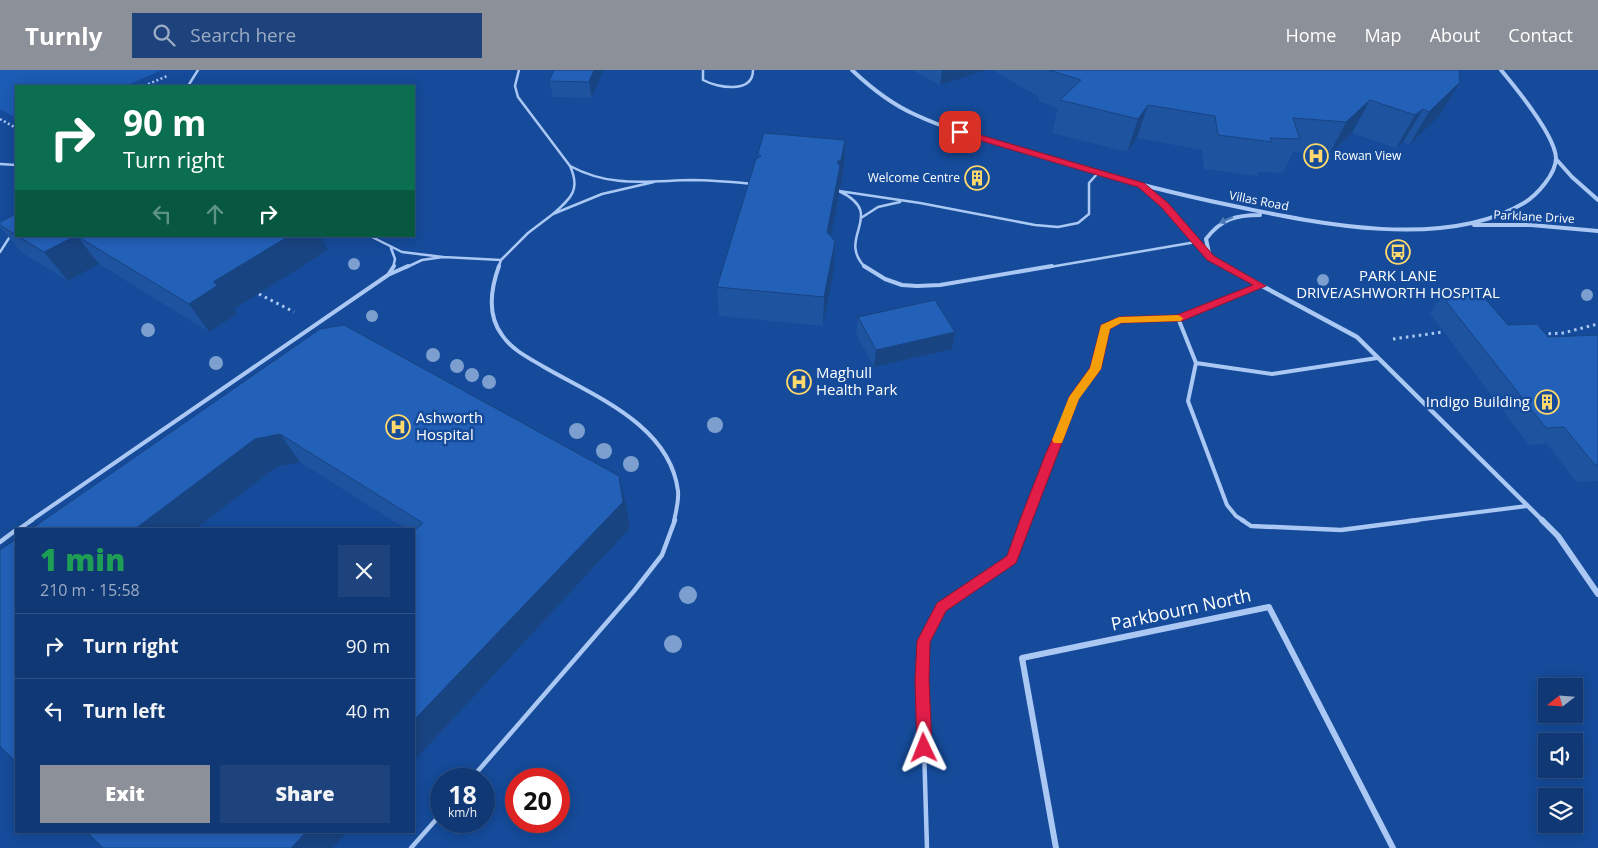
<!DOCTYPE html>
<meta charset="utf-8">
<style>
:root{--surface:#103874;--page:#1e437c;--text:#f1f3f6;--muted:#9cacc5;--line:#305286;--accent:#8c9099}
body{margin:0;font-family:"Open Sans",sans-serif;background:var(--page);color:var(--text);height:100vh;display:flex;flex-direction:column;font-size:19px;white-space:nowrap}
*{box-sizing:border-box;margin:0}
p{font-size:16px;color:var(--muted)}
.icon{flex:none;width:28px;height:28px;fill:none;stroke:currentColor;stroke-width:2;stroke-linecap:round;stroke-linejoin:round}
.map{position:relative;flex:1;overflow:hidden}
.panel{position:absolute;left:15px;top:458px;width:400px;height:305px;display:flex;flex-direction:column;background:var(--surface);border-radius:0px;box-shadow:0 2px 12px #0003,0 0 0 1px var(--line)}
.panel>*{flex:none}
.top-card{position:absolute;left:15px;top:15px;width:400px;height:152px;border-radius:0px;box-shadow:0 2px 12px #0003,0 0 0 1px var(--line);background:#0b6e4f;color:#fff;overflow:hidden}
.needle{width:32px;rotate:253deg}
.fabs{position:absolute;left:1538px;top:608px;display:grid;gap:10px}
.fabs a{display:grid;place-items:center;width:45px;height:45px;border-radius:0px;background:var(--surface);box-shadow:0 2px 12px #0003,0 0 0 1px var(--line);font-size:25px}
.speed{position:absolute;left:430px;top:698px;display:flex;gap:10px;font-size:25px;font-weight:700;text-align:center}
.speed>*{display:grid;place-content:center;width:65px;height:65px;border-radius:50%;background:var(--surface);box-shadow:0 2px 12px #0003,0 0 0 1px var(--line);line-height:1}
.speed small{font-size:12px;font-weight:400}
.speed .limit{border:8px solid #d22;background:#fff;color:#111}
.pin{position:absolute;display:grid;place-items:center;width:42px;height:42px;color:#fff;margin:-21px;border-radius:10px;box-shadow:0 2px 8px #0006}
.me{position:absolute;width:55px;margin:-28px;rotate:358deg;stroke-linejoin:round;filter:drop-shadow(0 0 4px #0008)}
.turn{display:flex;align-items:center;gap:18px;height:105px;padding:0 25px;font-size:22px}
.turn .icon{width:65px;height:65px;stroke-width:2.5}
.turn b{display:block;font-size:35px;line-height:42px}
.lanes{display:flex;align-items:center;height:48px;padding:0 25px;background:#0003;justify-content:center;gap:25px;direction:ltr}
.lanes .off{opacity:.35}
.round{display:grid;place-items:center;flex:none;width:52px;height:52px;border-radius:0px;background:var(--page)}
.overview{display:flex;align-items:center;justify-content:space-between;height:85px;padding:0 25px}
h1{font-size:30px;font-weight:800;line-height:38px;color:#1e9e55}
.action{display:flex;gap:10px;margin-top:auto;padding:10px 25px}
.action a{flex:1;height:58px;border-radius:0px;background:var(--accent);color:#fff;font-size:20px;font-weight:800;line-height:58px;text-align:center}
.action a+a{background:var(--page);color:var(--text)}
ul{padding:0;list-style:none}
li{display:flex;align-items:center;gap:15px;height:65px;padding:0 25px;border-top:1px solid var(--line)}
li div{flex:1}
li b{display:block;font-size:19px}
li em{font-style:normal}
header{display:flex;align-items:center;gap:30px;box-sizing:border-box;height:70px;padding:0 25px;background:var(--accent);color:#fff}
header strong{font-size:24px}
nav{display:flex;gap:28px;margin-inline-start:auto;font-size:18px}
.search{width:350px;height:45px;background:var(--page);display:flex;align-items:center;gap:12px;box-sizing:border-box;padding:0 18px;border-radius:0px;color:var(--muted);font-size:19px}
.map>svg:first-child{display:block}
.green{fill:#1d5cb4}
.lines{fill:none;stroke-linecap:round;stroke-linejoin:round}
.path-far1{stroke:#aac8f3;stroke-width:2.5;stroke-dasharray:2 2.5;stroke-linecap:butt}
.path{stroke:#aac8f3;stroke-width:3;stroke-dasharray:2.5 4;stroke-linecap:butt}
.lane-far2{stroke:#aac8f3;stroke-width:2.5}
.lane-far1{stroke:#aac8f3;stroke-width:4}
.lane{stroke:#aac8f3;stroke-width:4.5}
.street-far2{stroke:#aac8f3;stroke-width:4}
.street-far1{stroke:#aac8f3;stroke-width:4.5}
.street{stroke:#aac8f3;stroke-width:6}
.tree{fill:#7c9fd0}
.wall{fill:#1e539f}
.shaded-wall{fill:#184482}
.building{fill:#2361b9;stroke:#184482}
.oneway{fill:#4977b9}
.route{fill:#e11d48;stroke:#92132f}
.slow{fill:#f59e0b}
.labels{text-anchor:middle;stroke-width:5;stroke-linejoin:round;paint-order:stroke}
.far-poi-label{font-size:12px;fill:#fff;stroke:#154b9a;text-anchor:start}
.far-street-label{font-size:12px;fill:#fff;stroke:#154b9a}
.poi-label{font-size:15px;fill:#fff;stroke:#154b9a;text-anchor:start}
.near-street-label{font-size:18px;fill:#fff;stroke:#154b9a}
</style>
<header>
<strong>Turnly</strong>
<div class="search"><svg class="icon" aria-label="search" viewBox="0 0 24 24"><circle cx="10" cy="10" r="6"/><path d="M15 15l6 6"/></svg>Search here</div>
<nav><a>Home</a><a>Map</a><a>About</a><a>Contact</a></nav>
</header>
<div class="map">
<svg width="1598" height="778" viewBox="0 0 1598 778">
<rect width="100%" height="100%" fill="#154b9a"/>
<path class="green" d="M0 0H162L125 16H16V48L0 39Z"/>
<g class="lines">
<path class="path-far1" d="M144 16 167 6
M0 49 16 58"/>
<path class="path" d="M259 224 294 242
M1542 264 1563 263 1598 254
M1393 269 1443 262"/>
<path class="lane-far2" d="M519 0 515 16 518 27 570 96
M703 0V10C718 18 753 24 753 0
M188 16 198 0
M0 94 16 95
M654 112 602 124 553 144C571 128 581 120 570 96 611 118 647 111 691 110 712 110 732 112 753 114
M861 148 878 137 900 132
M370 166 402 182 443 187 422 190 405 198
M391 178 395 189 393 198
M0 182 16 157
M443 187 501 190 498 198
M501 190 528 163 553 144
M866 198C834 167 889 145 839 121L920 133 1035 155 1058 157 1078 153 1089 144V113L1097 104
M1044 198 1196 172"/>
<path class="lane-far1" d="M394 196 388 205 408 196
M499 196C491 218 487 245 502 265 512 280 529 288 544 297 594 326 670 355 678 421 679 430 676 442 674 451
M864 196 885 209 902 215 917 216 940 215 1052 196
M1178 248 1196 293 1188 331 1227 435 1236 446 1244 451
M1196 293 1272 304 1377 288
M30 451 388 205
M1025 451 1052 383 1067 351 1074 327 1096 299 1105 257 1119 250 1178 248 1261 216
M1408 451 1527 436"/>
<path class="lane" d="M1242 450 1251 456 1341 460 1418 450
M19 459 32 450
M0 472 16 460
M471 709 634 521 662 485 675 450
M411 778 441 744
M927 778 922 610 924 571 942 537 1012 490 1026 450"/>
<path class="street-far2" d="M852 0C871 18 891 34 916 45 957 64 1001 74 1044 87 1106 106 1170 123 1234 136 1319 154 1445 180 1524 133 1537 125 1556 104 1556 88 1555 65 1516 18 1501 0
M1556 89 1572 107 1598 130
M1142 116 1165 135 1210 188 1206 169C1221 149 1236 145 1260 145
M1474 155H1531L1598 161
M1210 188 1228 198"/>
<path class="street-far1" d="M1225 196 1357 267 1543 451"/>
<path class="street" d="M1542 450 1558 466 1598 524
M1056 778 1022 588 1269 537 1393 778"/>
</g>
<g class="tree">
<circle cx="354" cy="194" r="6"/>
<circle cx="1424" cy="206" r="6"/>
<circle cx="1323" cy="210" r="6"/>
<circle cx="1587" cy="225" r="6"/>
<circle cx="372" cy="246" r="6"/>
<circle cx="148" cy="260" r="7"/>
<circle cx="433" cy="285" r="7"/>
<circle cx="216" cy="293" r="7"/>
<circle cx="457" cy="296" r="7"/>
<circle cx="472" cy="305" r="7"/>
<circle cx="489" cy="312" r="7"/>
<circle cx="715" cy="355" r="8"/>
<circle cx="577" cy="361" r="8"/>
<circle cx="604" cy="381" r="8"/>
<circle cx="631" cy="394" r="8"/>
<circle cx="688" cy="525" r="9"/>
<circle cx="673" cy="574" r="9"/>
</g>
<path class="wall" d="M554 0H603L592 28 553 27 549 11Z
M912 0H986L940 15Z
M993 0H1459L1460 12 1440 45 1409 75 1403 72 1396 78 1352 63 1329 85 1293 82 1283 103 1259 102 1257 106 1204 99 1202 80 1137 68 1127 82 1052 63 1058 38 1038 31 1039 27Z
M758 83 844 98 840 118 839 119V125L831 166 835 171 834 200 823 256 719 246 717 217 758 88Z
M16 144V166H321L328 180 234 239 237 244 209 262 99 194 68 211 21 182 0 157V152Z
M1442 226 1508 255 1548 267 1598 265V411L1576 412 1547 374 1529 375 1430 243Z
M858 247 955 262 952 279 874 297 856 264Z
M320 259 626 433 630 458 414 691V459H406L300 392 276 397 196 459H31Z"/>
<path class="shaded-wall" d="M594 0H603L592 28 589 12Z
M942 0H986L940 15Z
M1460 12 1440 45 1409 75 1429 42Z
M1370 30 1352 63 1329 85 1346 52Z
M1148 35 1137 68 1127 82 1138 49Z
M1423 39 1403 72 1396 78 1415 45Z
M845 70 844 98 840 118 839 119V125L826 191 827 162 837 92Z
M75 166H77L99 194 68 211 44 182Z
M289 166H321L328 180 234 239 237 244 209 262 189 234 213 212Z
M835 171 834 200 823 256 824 227Z
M955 262 952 279 874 297 876 280Z
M280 364 300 392 276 397 196 459H135L255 369Z
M619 406 626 433 630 458 414 691V650Z
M307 761H348L333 778H291Z"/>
<path class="building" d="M554 0H594L589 12 549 11Z
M1049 0H1459L1460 12 1429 42 1423 39 1415 45 1370 30 1346 52 1293 48 1300 69 1270 68 1272 72 1218 65 1215 46 1148 35 1138 49 1060 30 1081 10Z
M764 63 845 70 841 90 837 92 840 96 827 162 835 171 824 227 717 217 756 89 761 86 758 83Z
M16 144V165L0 155V152Z
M18 166H75L44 182Z
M77 166H289L213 212 218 215 189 234Z
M1482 225 1508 255 1537 254 1548 267 1598 265V395H1595L1564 357 1546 358 1442 226Z
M935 230 955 262 876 280 858 247Z
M344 255 619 406 623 432 414 650V461L423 453 280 364 255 369 135 459H31L320 259Z
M16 469V692L0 676V480Z
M86 761H307L291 778H103Z"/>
<defs><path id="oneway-solid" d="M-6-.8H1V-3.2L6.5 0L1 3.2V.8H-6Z" transform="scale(1.25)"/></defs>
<use class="oneway" href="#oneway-solid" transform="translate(1226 150) rotate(157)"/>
<path class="route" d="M958 60H963L1144 113 1168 133 1214 186 1266 216 1182 251 1121 253 1110 259 1101 299 1079 328 1016 493 946 541 930 572 929 610 932 678 930 683 924 685 919 683 917 678 915 610 917 571 937 533 1007 486 1021 447 1046 383 1061 351 1069 327 1090 298 1101 255 1119 247 1177 245 1253 215 1207 190 1161 137 1138 117 958 64Z"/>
<path class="slow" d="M1178 245 1183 248 1181 251 1121 253 1110 259 1101 299 1079 329 1062 373H1054L1052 370 1069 327 1090 298 1101 255 1119 247Z"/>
<defs>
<g id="hospital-ring" transform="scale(1.25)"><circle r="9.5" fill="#154b9a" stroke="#ffd96b" stroke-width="1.5"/><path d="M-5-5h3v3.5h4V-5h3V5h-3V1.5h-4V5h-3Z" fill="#ffd96b"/></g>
<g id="building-ring" transform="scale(1.25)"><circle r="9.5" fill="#154b9a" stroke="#ffd96b" stroke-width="1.5"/><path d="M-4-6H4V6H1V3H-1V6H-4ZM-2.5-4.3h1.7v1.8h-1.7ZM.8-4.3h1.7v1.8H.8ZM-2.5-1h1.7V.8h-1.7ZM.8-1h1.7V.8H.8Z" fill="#ffd96b"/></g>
<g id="bus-ring" transform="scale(1.25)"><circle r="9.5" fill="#154b9a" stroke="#ffd96b" stroke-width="1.5"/><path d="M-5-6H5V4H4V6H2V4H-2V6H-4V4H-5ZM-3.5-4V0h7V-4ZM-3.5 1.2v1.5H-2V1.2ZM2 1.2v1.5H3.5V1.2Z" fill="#ffd96b"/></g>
</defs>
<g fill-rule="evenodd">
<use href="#hospital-ring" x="1316" y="86"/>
<use href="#building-ring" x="977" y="108"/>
<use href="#bus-ring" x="1398" y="182"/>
<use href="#hospital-ring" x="799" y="312"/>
<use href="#building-ring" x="1547" y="332"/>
<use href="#hospital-ring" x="398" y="357"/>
</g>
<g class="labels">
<g class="far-poi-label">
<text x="1334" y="90">Rowan View</text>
<text x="960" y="112" text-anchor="end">Welcome Centre</text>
</g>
<g class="far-street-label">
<text transform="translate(1259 131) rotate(11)" y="4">Villas Road</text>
<text transform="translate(1534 147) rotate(3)" y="4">Parklane Drive</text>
</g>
<g class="poi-label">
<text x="1398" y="211" text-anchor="middle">PARK LANE<tspan x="1398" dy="17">DRIVE/ASHWORTH HOSPITAL</tspan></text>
<text x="816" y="308">Maghull<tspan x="816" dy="17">Health Park</tspan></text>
<text x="1530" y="337" text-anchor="end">Indigo Building</text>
<text x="416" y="353">Ashworth<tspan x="416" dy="17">Hospital</tspan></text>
</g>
<g class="near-street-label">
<text transform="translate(1181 540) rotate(-12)" y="6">Parkbourn North</text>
</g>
</g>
</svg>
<div class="fabs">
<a><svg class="needle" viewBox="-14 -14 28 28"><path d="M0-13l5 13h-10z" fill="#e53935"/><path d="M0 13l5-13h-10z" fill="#9cacc5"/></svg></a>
<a><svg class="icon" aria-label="sound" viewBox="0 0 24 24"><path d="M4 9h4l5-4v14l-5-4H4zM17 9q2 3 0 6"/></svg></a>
<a><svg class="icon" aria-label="layers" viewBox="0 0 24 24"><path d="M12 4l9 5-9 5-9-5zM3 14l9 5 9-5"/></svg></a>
</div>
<div class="speed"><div>18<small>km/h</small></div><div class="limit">20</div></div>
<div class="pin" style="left:960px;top:62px;background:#d93025"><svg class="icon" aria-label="arrive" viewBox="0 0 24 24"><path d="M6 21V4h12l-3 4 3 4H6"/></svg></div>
<svg class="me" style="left:924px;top:678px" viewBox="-20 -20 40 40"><path d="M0-17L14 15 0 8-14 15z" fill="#e11d48" stroke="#fff" stroke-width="4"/></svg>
<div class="top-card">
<div class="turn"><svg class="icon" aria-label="right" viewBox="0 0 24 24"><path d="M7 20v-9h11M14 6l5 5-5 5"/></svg><div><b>90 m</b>Turn right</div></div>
<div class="lanes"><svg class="icon off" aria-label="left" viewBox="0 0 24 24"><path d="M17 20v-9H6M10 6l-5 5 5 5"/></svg><svg class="icon off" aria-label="ahead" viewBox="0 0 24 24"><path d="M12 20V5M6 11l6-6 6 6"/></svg><svg class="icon" aria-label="right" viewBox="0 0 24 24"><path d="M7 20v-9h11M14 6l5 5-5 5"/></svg></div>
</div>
<section class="panel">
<div class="overview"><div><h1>1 min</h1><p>210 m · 15:58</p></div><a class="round"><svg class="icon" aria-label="close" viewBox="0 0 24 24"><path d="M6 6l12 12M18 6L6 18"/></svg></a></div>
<ul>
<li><svg class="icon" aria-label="right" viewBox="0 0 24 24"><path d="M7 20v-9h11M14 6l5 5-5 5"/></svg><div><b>Turn right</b></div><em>90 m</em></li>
<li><svg class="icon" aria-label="left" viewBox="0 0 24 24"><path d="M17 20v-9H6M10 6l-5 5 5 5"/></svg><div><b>Turn left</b></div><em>40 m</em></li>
</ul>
<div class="action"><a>Exit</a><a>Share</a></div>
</section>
</div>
